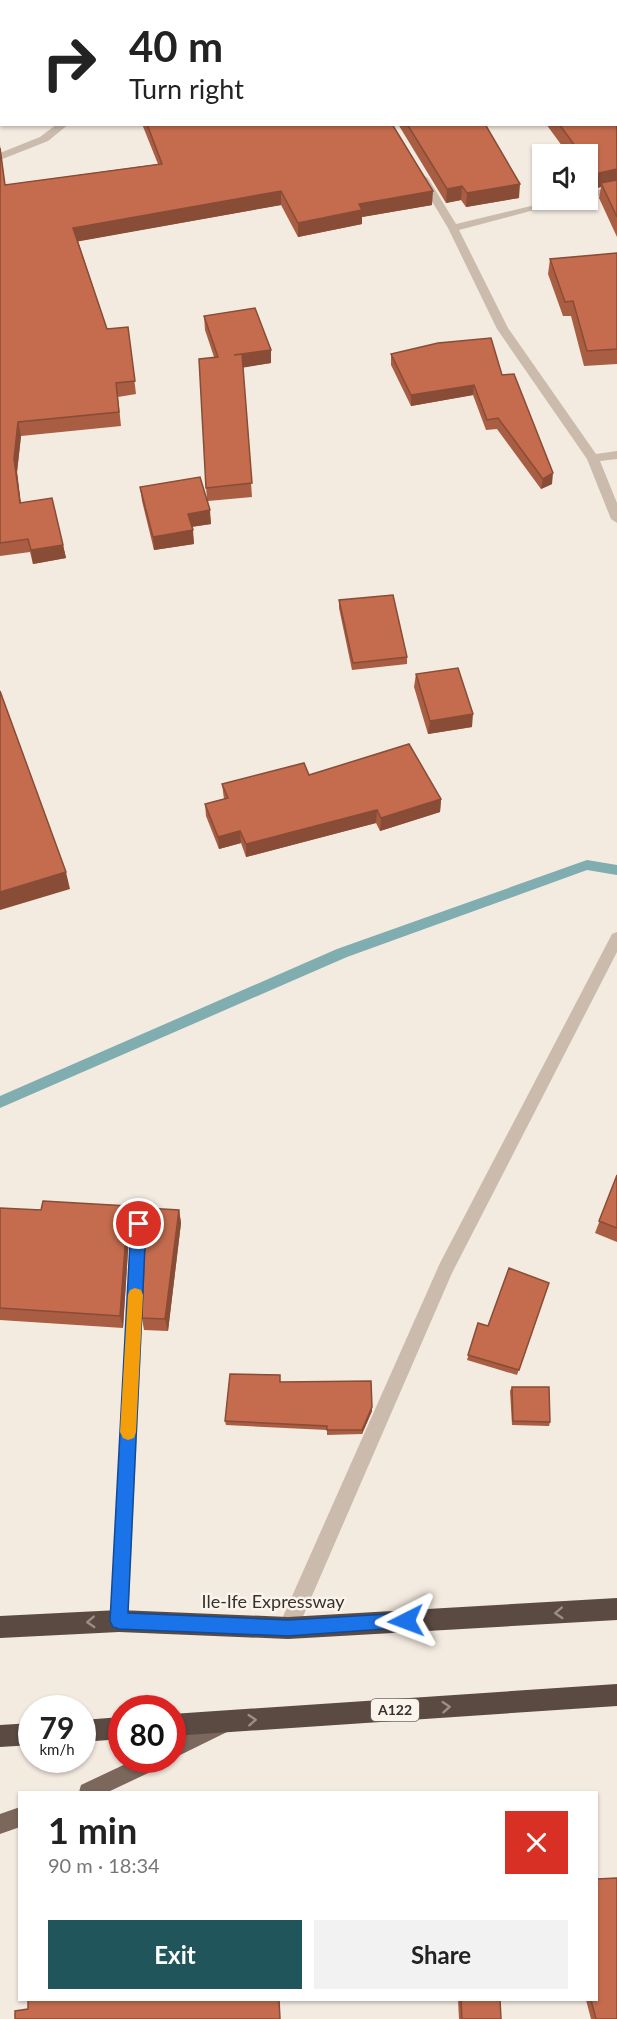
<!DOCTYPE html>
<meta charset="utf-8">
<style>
:root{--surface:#fff;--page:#f2f2f2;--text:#222;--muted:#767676;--accent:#20565b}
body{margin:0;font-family:Lato,sans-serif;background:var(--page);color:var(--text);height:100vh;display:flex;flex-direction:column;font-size:22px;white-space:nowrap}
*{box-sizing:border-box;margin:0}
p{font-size:20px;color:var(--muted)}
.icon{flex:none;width:33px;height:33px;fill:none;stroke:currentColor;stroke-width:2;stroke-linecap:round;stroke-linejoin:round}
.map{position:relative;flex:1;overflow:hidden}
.sheet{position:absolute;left:18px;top:1791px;width:580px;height:210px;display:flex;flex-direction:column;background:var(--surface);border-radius:0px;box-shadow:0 2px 4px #0004}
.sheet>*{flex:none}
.hud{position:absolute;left:0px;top:0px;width:618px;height:126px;box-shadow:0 2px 4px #0004;background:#fff;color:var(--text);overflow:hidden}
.buttons{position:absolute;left:532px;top:144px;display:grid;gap:12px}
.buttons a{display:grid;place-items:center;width:66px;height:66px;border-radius:0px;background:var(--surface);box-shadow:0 2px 4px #0004;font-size:30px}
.speed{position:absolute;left:18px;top:1695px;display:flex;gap:12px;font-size:30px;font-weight:700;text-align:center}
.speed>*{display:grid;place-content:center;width:78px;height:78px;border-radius:50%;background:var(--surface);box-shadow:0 2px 4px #0004;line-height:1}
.speed small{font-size:15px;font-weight:400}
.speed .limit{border:9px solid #d22;background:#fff;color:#111}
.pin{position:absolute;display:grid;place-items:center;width:51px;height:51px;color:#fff;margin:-26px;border:3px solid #fff;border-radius:50%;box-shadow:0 2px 6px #0007}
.me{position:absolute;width:66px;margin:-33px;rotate:267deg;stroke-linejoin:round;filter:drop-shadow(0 0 4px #0008)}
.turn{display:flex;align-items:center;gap:21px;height:126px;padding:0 30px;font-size:27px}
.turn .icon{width:78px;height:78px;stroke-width:2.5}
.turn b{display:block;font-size:42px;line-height:51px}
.round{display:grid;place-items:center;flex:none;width:63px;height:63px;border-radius:0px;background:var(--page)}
.head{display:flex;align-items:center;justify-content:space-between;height:102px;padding:0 30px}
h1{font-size:36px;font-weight:700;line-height:45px}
.button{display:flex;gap:12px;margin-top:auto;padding:12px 30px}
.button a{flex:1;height:69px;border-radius:0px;background:var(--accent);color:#fff;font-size:24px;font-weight:700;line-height:69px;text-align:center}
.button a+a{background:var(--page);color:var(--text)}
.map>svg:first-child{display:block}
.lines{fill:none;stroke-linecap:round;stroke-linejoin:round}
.stream{fill:#7fadb0;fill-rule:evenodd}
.street{fill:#cbbbac;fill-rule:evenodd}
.primary{fill:#7b675c;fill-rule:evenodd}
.highway{fill:#5a4a42;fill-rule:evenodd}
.wall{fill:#a95d42}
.shaded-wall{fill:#894c36}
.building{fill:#c46c4d;stroke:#894c36;stroke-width:1.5}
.oneway{stroke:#9a8e86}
.route{fill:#1a73e8;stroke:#114b97;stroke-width:1.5}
.slow{fill:#f59e0b}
.labels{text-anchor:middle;stroke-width:5;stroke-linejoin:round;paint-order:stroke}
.shield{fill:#faf4ed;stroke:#736b65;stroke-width:1.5}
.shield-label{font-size:14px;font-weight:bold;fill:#39302b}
.near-street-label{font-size:18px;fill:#39302b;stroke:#faf4ed}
</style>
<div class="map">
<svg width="617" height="2019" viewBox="0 0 617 2019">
<rect width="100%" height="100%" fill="#f3eae0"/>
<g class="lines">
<path class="stream" d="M587 860 617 865V875L587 870 347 957 0 1108V1096L337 949Z"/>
<path class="street" d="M582 0H592L593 2H583Z
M616 26H617V33H616Z
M57 124H69L48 141 0 160V153L40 137Z
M423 175 428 178 456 224 556 200H572L459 230 508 328 596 454 617 451V459L600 461 617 503V523L611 519 587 459 497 329 448 228 418 178Z
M617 186V192L588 198V192Z
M617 932V952L452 1273 295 1635 288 1637 281 1635 279 1628 281 1621 440 1263 612 934Z
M139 1217 145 1219 147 1224 128 1621 126 1628 119 1630 112 1628 110 1621 131 1224 133 1219Z"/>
<path class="primary" d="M220 1716 227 1718 229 1725 227 1732 172 1759V1739Z
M134 1760H164L161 1767 108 1792H79L81 1785Z
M20 1807V1827L0 1834V1814Z"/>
<path class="highway" d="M617 1598V1620L288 1639 119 1632 0 1638V1616L119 1610 288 1617Z
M617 1684V1706L172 1736V1714Z
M122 1717V1739L82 1742V1720Z
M32 1723V1745L0 1747V1725Z"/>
</g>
<path class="wall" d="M0 0H412L413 2H2V96H0Z
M456 0H541L542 2H457Z
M617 47V237L599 198 601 187 593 189 588 181V154H568L546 124H616Z
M142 124H392L432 205 362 217V224L298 237 281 205 78 241 107 329 128 327 136 394 118 397 121 426 21 436 17 472 21 503 63 545 66 558 33 564 30 552 0 556V145L5 185 158 164Z
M398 124H485L519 198 466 207 461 200 446 203Z
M617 253V364L584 366 571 316H563L548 274 550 259Z
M204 316 271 350V363L243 367 252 497 208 501 211 524 192 527 194 544 154 550 142 501 140 487 207 498 206 488 214 357 205 330Z
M391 354 502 375 552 484 541 489 497 429 486 430 473 395 411 406 391 365Z
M339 600 407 657V664L352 670 339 608Z
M416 674 472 727 428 734 414 687Z
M309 775 441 799 440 812 380 831 376 823 246 857 241 843 219 849 206 816 205 804 224 799 222 784Z
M617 1175V1242L595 1233Z
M0 1208 130 1220 123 1328 0 1320Z
M179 1210 181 1223 168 1331 144 1330 142 1318Z
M549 1283 517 1375 467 1360 478 1323 488 1326Z
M280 1382 372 1411 362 1434 327 1435V1430L226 1425 225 1421Z
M512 1387 550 1422 549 1426 512 1425 510 1391Z
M458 2000H500L501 2019H459Z
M586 2000H597L617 2019H591Z"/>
<path class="shaded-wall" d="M617 169V181L601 183V187L593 189 595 174Z
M520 184 519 198 466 207 467 193Z
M462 186 461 200 446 203 447 189Z
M281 191V205L75 242 73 228Z
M433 191 432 205 362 217V224L298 237V223L359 204Z
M271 350V363L235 369 234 355Z
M474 385 473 395 411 406V395Z
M18 422 21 436 17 472 22 516 14 459Z
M553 473 552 484 541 489 543 479Z
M210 510 211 524 189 527 188 514Z
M193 530 194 544 154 550 153 537Z
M63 545 66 558 33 564 31 550Z
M473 714 472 727 428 734 430 721Z
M441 799 440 812 380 831 381 818Z
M377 810 376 823 246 857V844Z
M240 831 241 843 219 849 218 837Z
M66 872 70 889 0 910V892Z
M128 1206 130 1220 123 1328 120 1316Z
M179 1210 181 1223 168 1331 165 1319Z
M372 1407V1411L362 1434V1430Z"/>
<path class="building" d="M0 0H251L230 2H2V82H0Z
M281 0H412L413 2H282Z
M467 0H541L542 2H468Z
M616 46 617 169 595 174 588 164V154H581L559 124H616Z
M147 124H392L433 191 359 204 362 210 298 223 281 191 73 228 107 329 128 327 135 381 116 383 119 412 18 422 14 459 20 503 52 498 63 545 31 550 28 539 0 543V148L5 185 162 164Z
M407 124H485L520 184 467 193 462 186 447 189Z
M617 180V217L601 183Z
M617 253V349L587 351 573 301 565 302 550 259Z
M255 308 271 350 234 355 242 354 252 483 206 488 199 359 218 357 204 316Z
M491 338 502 375 514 374 553 473 543 479 498 418 487 420 474 385 411 395 391 354 438 343Z
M200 477 210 510 188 514 193 530 153 537 140 487Z
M393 595 407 657 353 663 339 600Z
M458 668 473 714 430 721 416 674Z
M0 691 66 872 0 892Z
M409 744 441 799 381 818 377 810 246 844 240 831 218 837 205 804 228 798 222 784 304 763 309 775Z
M617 1175V1228L599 1221Z
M43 1201 128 1206 120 1316 0 1308V1208L41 1210Z
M146 1208 179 1210 165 1319 142 1318Z
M509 1268 549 1283 519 1370 468 1355 478 1323 488 1326Z
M230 1374 280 1375V1382L371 1381 372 1407 362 1430H327V1426L225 1421Z
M512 1387H549L550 1422 513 1421Z
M617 1878V2019H596L591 2000H597V1879Z
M28 2000H279L280 2019H15V2011L28 2009Z
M461 2000H500L501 2019H462Z"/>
<defs><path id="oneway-chevron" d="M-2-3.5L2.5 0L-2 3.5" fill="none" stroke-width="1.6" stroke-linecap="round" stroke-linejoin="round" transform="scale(1.5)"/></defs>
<g class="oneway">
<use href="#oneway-chevron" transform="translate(559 1613) rotate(177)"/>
<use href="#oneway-chevron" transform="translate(91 1622) rotate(177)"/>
<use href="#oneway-chevron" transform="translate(446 1707) rotate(-4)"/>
<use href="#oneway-chevron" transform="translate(252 1720) rotate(-4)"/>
</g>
<path class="route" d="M139 1217 146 1224 128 1613 288 1620 406 1613 412 1615 414 1621 412 1627 288 1636 119 1629 113 1627 110 1621 131 1224Z"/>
<path class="slow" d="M135 1288 141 1290 143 1295 136 1432 134 1438 128 1440 123 1438 120 1432 128 1295 130 1290Z"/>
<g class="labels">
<rect class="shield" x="371" y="1699" width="48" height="22" rx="4.5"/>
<g class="shield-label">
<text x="395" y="1715">A122</text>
</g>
<g class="near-street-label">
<text x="273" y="1608">Ile-Ife Expressway</text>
</g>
</g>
</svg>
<div class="buttons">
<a><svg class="icon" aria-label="sound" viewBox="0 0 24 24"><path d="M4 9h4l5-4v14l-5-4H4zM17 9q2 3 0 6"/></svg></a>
</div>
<div class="speed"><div>79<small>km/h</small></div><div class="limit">80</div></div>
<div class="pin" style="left:139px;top:1224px;background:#d93025"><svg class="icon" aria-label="arrive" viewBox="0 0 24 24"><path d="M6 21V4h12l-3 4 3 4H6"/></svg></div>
<svg class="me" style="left:406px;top:1621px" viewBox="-20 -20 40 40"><path d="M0-17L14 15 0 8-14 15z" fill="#1a73e8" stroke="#fff" stroke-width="4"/></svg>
<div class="hud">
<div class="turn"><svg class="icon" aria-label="right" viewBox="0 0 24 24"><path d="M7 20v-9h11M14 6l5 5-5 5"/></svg><div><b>40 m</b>Turn right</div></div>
</div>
<section class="sheet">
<div class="head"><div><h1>1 min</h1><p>90 m · 18:34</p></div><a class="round" style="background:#d93025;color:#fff"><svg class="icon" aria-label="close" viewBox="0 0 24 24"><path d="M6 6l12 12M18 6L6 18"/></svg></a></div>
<div class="button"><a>Exit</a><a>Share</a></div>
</section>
</div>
